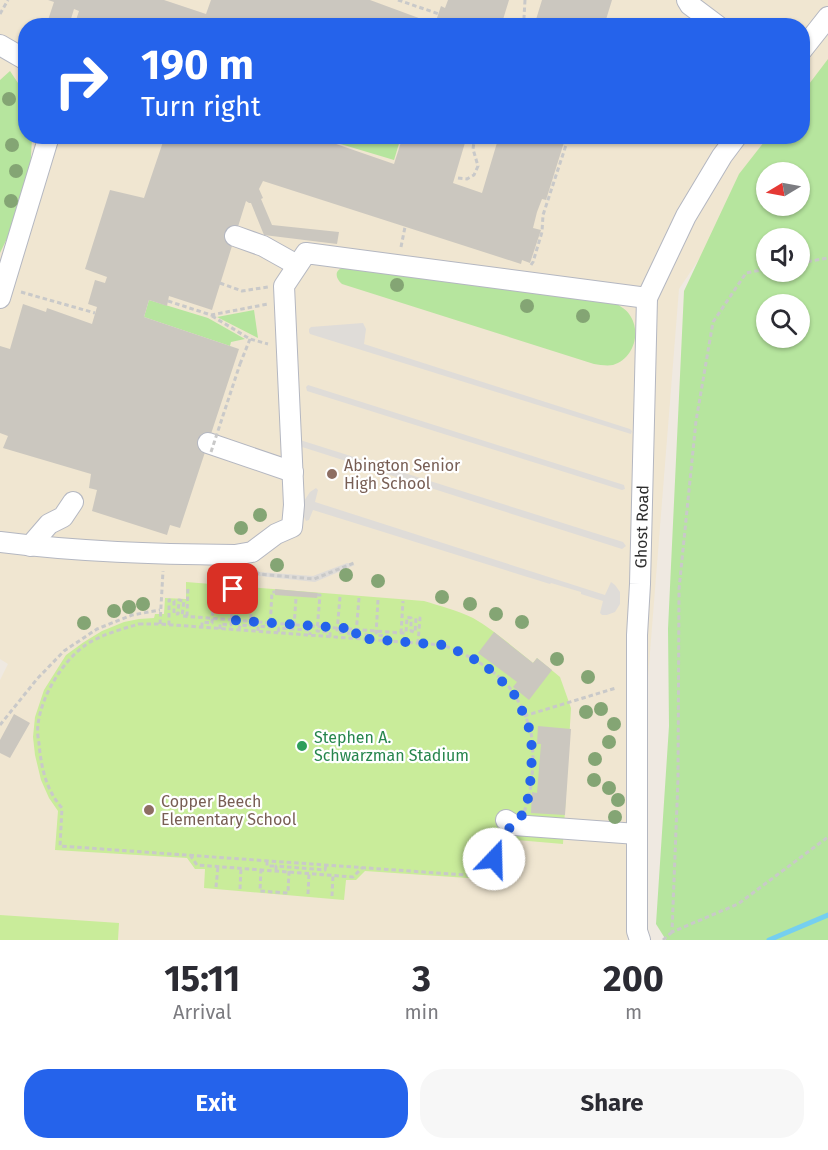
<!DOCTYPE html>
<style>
:root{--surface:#fff;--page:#f7f7f7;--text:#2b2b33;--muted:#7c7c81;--accent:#2563eb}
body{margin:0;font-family:"Fira Sans",sans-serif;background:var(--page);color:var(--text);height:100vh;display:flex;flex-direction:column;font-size:22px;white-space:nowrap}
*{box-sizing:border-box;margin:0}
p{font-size:20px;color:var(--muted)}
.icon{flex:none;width:33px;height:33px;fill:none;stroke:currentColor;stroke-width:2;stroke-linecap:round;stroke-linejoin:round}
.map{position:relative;height:940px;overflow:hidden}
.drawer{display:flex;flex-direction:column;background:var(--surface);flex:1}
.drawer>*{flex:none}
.hud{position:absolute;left:18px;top:18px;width:792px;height:126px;border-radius:24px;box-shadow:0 2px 4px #0004;background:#2563eb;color:#fff;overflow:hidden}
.needle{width:39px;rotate:260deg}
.tools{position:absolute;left:756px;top:162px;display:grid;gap:12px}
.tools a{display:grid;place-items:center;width:54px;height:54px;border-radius:50%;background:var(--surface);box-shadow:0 2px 4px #0004;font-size:30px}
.pin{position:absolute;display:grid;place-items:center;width:51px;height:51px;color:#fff;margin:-26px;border-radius:12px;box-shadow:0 3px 9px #0006}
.me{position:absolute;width:66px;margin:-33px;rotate:21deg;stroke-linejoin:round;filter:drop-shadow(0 0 4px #0008)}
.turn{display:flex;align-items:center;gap:21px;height:126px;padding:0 24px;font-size:27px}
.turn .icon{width:78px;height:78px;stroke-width:2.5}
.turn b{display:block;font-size:42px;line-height:51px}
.eta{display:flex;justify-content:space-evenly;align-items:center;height:102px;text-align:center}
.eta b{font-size:36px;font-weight:700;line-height:42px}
.button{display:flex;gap:12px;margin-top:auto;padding:12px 24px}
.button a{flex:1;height:69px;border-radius:24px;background:var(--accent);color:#fff;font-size:24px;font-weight:700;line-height:69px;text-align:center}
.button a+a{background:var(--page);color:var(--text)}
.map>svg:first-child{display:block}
.education{fill:#f0e6d1}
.green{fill:#b6e59e;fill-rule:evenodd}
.pitch{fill:#c9ec9a}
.plaza{fill:#dfdcd8}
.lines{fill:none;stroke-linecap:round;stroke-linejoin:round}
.stream{stroke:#75cff0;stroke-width:5}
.building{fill:#cbc7bf}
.minor-casing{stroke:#b4b7c1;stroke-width:22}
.path{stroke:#c9c9c9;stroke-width:3;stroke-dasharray:4.5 3;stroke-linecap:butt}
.minor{stroke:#fff;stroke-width:20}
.path-bridge{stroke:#c9c9c9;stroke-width:3;stroke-dasharray:4.5 3;stroke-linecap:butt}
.tree{fill:#84a574}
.route{stroke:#2563eb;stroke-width:10;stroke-dasharray:0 18}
.education-dot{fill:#8d6e63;stroke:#fff;stroke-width:2}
.leisure-dot{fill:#2e9e5b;stroke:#fff;stroke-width:2}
.labels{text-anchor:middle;stroke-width:4.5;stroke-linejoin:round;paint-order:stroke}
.education-label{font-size:16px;fill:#785e54;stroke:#fff;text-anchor:start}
.street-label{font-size:16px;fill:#2e2e2e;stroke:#fff}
.leisure-label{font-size:16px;fill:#27864d;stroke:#fff;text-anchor:start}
</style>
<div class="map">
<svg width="828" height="940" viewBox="0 0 828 940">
<rect width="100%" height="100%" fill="#efe9e1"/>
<path class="education" d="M0 0H828V66L803 104 802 26H26V136L781 137 679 289 627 940H0V680L8 664 0 659Z"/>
<path class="green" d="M828 59V940H666L656 924 669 726 668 629 684 291 739 174 768 137 802 136 803 92ZM766 172H800V206H766ZM766 238H800V272H766ZM766 304H800V338H766Z
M10 71 22 89 25 98 26 136 32 137V138L30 173 15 222 0 253V80Z
M317 137 401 136V137L394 160Z
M345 267 617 304C623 308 628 311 631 317 641 334 633 359 613 365 607 366 600 365 594 364L342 284C334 277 335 269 345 267Z
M149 300 208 318 245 339 231 342 230 346 144 317Z
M254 310 258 338 217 317Z"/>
<path class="pitch" d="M186 582 424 601C440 606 457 610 473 618 494 630 514 648 533 663L537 658 560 677 571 708 563 844 504 839 499 843 497 880 365 871 356 880H346L344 900 204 888 205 869H195L187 858 55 850 58 811 49 798 41 780 35 755 33 737 35 717 44 690 66 655 84 642 102 631 124 622 139 619 154 618 155 614H164L165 598 186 599Z
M0 915 119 923 118 940H0Z"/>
<path class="plaza" d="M363 323 366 329 364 344 630 429 632 431 631 434 310 334 309 332V329L311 327Z
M308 385 624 485 625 489 622 490 307 391 306 387Z
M300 440 623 542 626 546 622 549 299 446Z
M316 488 318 490 315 502 605 595 611 582 615 585 620 592V604L615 612 607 615H602L600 613 603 601 581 594V592L551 583 550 584 313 510 309 520 306 521 302 513V504L310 492Z
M347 563 355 565 315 582 259 576 255 573 259 572 313 576Z"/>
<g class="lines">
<path class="stream" d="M769 940 828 915"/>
</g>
<path class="building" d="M48 0H164L206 14 211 0H370L435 24 441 6 445 8 448 0H509L501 26H74L79 11 74 9 70 22 60 19 58 26H46L54 2Z
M542 0H612L604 26H534Z
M165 136H313L394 164 403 136H467L453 183 482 193 499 136H566L546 200 542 199 537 212 533 228 541 230 530 263 522 260 521 264 263 181 259 189 263 198 261 199 272 225 339 232 337 244 264 235 251 203H249L246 201 212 310 169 296 167 306 149 300 144 317 239 349 180 528 170 525 167 535 92 511 97 490 89 488 91 474 3 448 8 436 0 433V346L10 349 23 304 46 312 47 308 92 324 97 307 88 304 95 280 105 283 107 277 85 269 110 190 144 198Z
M275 589 318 593 317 598 275 595Z
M494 632 533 663 537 658 552 670 529 700 513 687 517 682 478 653Z
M14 714 30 723 10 758 0 753V740Z
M538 726 571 729 565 815 531 813 532 792 537 793 541 744H537Z"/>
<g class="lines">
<g class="minor-casing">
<g id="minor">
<path d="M687 0 690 5 718 26"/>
<path d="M0 45 26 60"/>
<path d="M802 50 828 17"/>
<path d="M235 236 263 246 297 265"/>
<path d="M0 298 49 136"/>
<path d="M208 443 293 472"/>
<path d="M0 542C78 552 156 554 235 555L252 552 276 534 292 527 294 505 284 286 306 253 647 298"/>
<path d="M30 546 49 524 63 517 73 502"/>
<path d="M506 820 514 825 637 834"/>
<path id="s1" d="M640 940 637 931V635L640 584 647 298 686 216 722 156 737 136"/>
</g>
</g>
<path class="path" d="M398 0 439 14
M0 14 8 0
M520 26 524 18 525 0
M458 178 467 179 474 175 478 166 473 149 474 142 482 136
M401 247 405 227
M800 263 828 258
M531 265 533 262 542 232 543 215 569 136
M766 269 746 273 713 322 696 421 679 589 678 779 672 932 738 904 828 837
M220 283 242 291 268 287
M21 292 95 313
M168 301 211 315 268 304
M212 316 250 339 268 344
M240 364 250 339
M256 571 259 574 314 579 354 563
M317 595H320L317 631 330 632V637
M340 597 337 632 349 633V638
M359 598 356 634 368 635V639
M378 600 376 635 386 636 385 641
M187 616 188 586
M139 624H160L443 645C468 655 491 667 509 687 519 700 527 717 531 733 535 755 533 801 520 819 514 828 503 834 495 841L493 877 60 846 62 808C46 790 41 767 39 743 38 738 37 731 38 725 41 696 63 660 87 644 103 634 122 629 139 624Z
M160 624 163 571
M169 625V600L174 601V614H178L179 600 184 601 182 616 401 633H406L407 617 411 618V631L415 632 416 618H420L418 643
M294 626 296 598
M202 627V622L212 623 214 587
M220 629V624L231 625 233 589
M239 630 240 625 250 626 253 590
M258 631V626L270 627 272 592H275
M278 632 279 628 310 630V635
M401 633 403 601
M524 716 616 688
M0 725 37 679 64 651 97 629 132 615 160 610
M190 855 197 865 353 877 362 868
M267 861V866H276
M261 869 260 891 288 893 289 871
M276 870V866L325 870 326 865
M216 887 218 866
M240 889 241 868
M308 894 309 873
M332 896 333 875
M663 940 672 932"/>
<use href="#minor" class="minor"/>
<path class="path-bridge" d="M211 452 240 364"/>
</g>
<g class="tree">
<circle cx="9" cy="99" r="7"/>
<circle cx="12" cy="145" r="7"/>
<circle cx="16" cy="171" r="7"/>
<circle cx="11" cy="201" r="7"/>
<circle cx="397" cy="285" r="7"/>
<circle cx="527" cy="306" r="7"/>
<circle cx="583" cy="316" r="7"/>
<circle cx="260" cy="515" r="7"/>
<circle cx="241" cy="528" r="7"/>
<circle cx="277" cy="565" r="7"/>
<circle cx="346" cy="575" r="7"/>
<circle cx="242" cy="579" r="7"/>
<circle cx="378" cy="581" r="7"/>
<circle cx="442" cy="597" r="7"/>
<circle cx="143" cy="604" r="7"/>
<circle cx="470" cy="604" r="7"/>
<circle cx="129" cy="607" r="7"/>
<circle cx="114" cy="611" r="7"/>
<circle cx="496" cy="614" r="7"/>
<circle cx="522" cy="622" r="7"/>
<circle cx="84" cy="623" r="7"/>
<circle cx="557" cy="659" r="7"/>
<circle cx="588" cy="677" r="7"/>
<circle cx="601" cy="709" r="7"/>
<circle cx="586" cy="712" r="7"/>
<circle cx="614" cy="724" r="7"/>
<circle cx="609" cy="742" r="7"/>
<circle cx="595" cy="759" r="7"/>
<circle cx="594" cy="780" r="7"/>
<circle cx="609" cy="788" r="7"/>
<circle cx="618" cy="800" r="7"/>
<circle cx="615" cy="817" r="7"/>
</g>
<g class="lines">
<path class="route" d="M233 589 231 620 357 629 356 634 368 635V639L443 645 469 656 488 668 507 686 517 698 531 733 532 756 530 786 527 804 520 819 495 841 494 859"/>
</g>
<g class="education-dot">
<circle cx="332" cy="474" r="6"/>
<circle cx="149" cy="810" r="6"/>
</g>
<circle class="leisure-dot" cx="302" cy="746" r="6"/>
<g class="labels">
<g class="education-label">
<text x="344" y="471">Abington Senior<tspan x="344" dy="18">High School</tspan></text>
<text x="161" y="807">Copper Beech<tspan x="161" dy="18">Elementary School</tspan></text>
</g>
<g class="street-label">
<text dy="6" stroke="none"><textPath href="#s1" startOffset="414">Ghost Road</textPath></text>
</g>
<g class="leisure-label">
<text x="314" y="743">Stephen A.<tspan x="314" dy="18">Schwarzman Stadium</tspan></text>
</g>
</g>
</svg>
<div class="tools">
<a><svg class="needle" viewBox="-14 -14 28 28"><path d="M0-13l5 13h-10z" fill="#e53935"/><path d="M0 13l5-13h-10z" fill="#7c7c81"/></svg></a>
<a><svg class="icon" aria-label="sound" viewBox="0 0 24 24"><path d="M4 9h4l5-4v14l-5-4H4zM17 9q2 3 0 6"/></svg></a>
<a><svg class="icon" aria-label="search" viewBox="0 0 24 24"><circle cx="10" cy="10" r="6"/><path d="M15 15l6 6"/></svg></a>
</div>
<div class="pin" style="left:233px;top:589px;background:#d93025"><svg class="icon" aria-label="arrive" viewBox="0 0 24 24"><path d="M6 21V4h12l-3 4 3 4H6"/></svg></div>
<svg class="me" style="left:494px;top:859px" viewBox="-20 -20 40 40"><circle r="19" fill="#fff"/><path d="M0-13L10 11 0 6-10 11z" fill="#2563eb"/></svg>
<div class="hud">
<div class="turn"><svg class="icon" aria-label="right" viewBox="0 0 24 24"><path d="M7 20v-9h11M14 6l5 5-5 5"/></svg><div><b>190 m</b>Turn right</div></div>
</div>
</div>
<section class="drawer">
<div class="eta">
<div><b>15:11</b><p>Arrival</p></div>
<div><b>3</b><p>min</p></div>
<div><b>200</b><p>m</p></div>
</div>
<div class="button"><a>Exit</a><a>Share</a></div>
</section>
